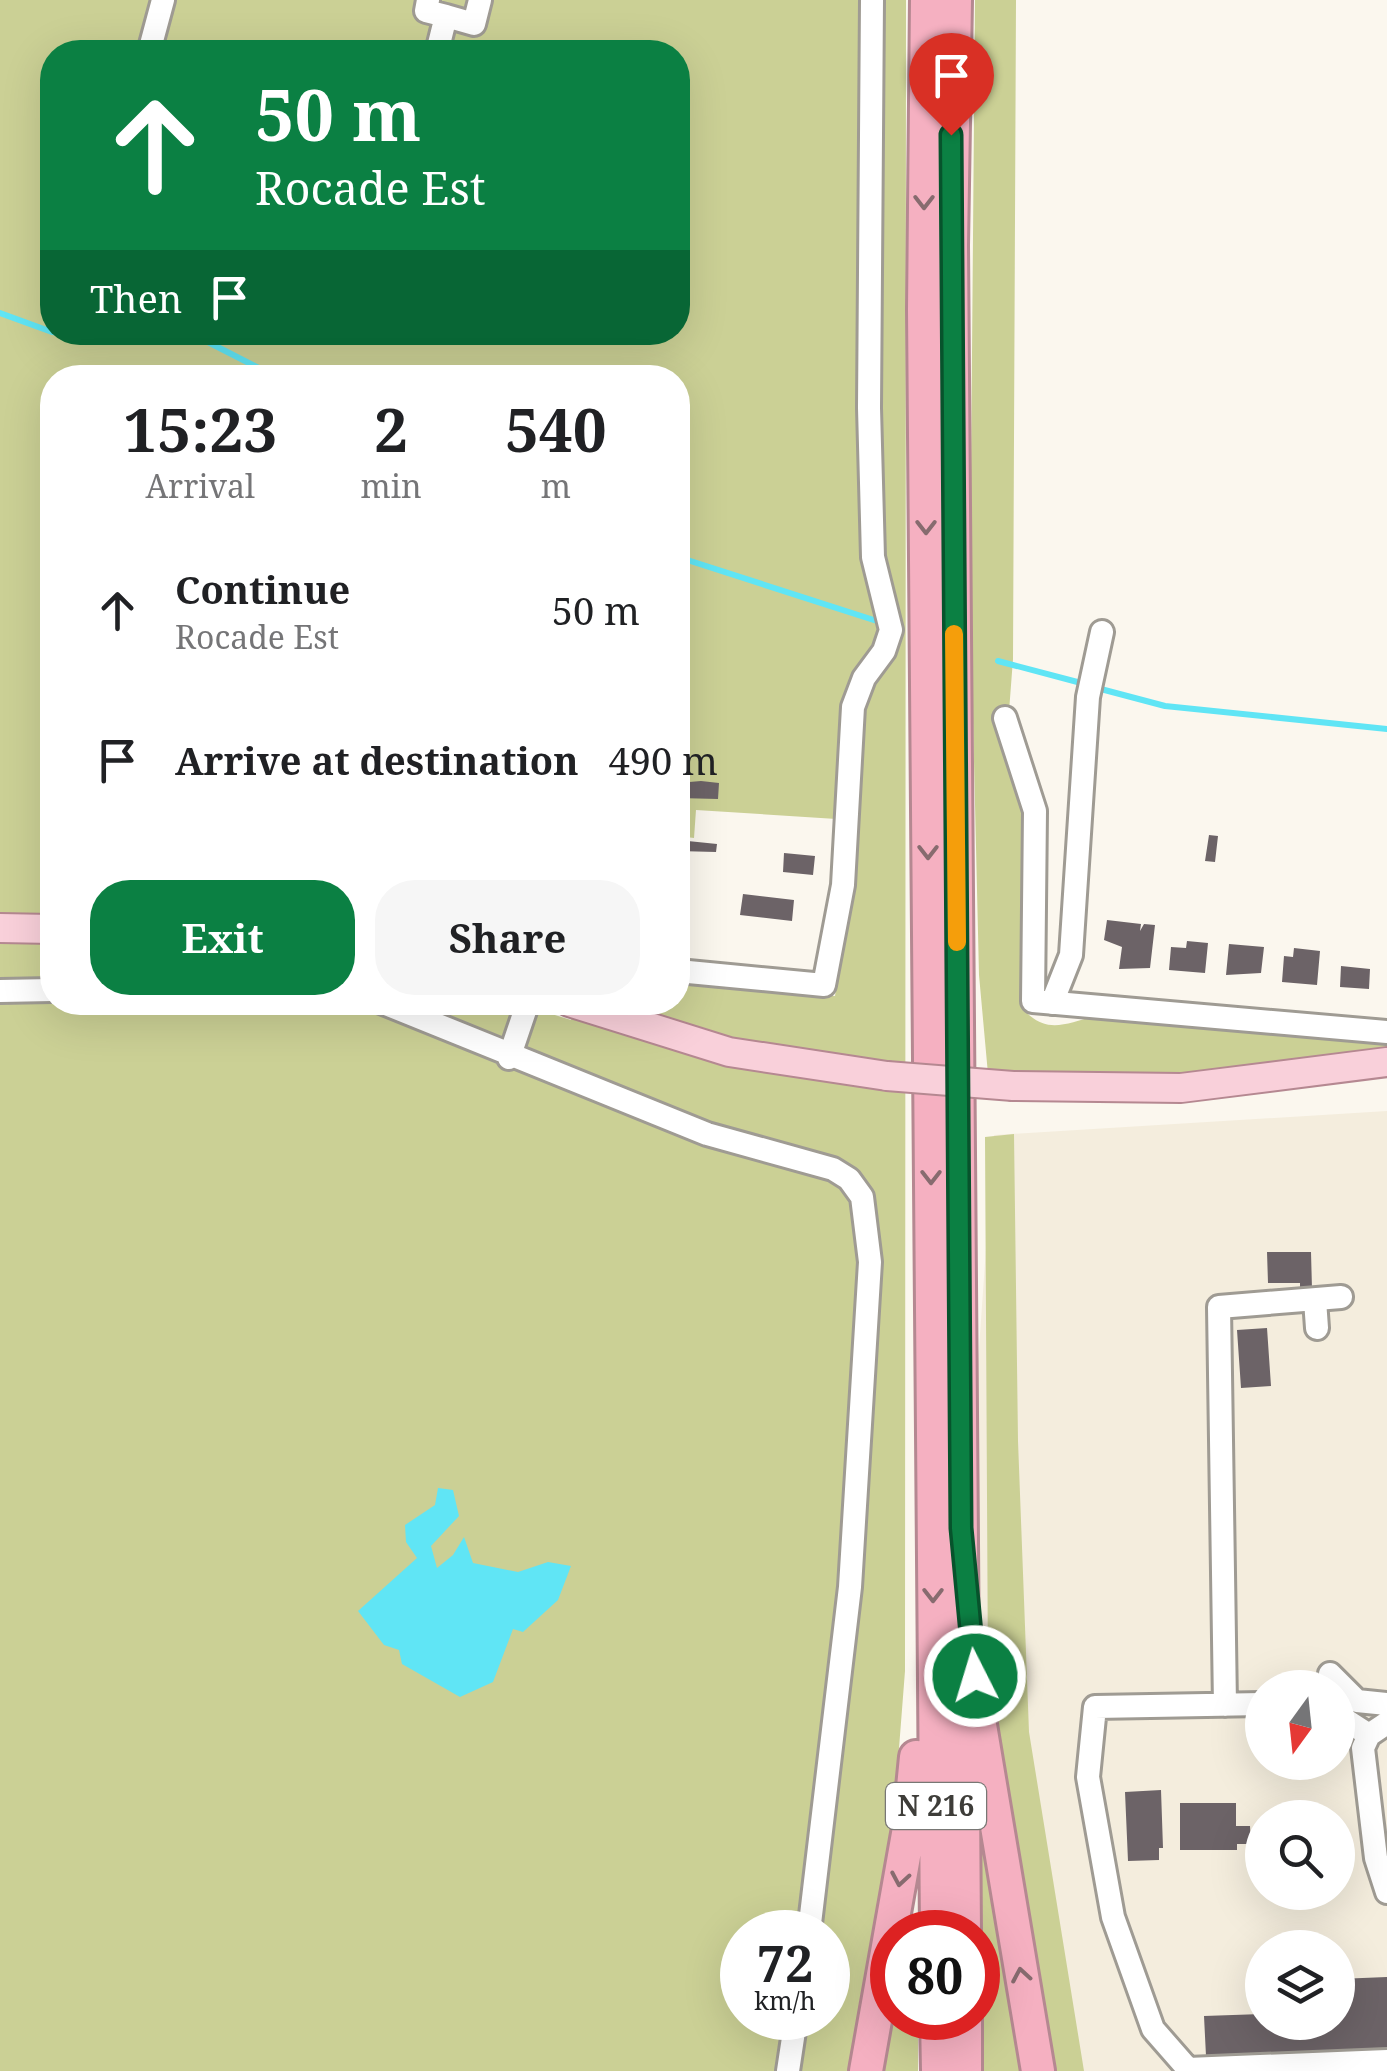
<!DOCTYPE html>
<style>
:root{--surface:#fff;--page:#f6f6f6;--text:#202124;--muted:#757577;--accent:#0b8043}
body{margin:0;font-family:"Noto Serif",serif;background:var(--page);color:var(--text);height:100vh;display:flex;flex-direction:column;font-size:38px;white-space:nowrap}
*{box-sizing:border-box;margin:0}
p{font-size:32px;color:var(--muted)}
.icon{flex:none;width:55px;height:55px;fill:none;stroke:currentColor;stroke-width:2;stroke-linecap:round;stroke-linejoin:round}
.map{position:relative;flex:1;overflow:hidden}
.drawer{position:absolute;left:40px;top:365px;width:650px;height:650px;display:flex;flex-direction:column;background:var(--surface);border-radius:40px;box-shadow:0 10px 40px #0002}
.drawer>*{flex:none}
.top-card{position:absolute;left:40px;top:40px;width:650px;height:305px;border-radius:40px;box-shadow:0 10px 40px #0002;background:#0b8043;color:#fff;overflow:hidden}
.needle{width:65px;rotate:195deg}
.tools{position:absolute;left:1245px;top:1670px;display:grid;gap:20px}
.tools a{display:grid;place-items:center;width:110px;height:110px;border-radius:50%;background:var(--surface);box-shadow:0 10px 40px #0002;font-size:50px}
.speed{position:absolute;left:720px;top:1910px;display:flex;gap:20px;font-size:50px;font-weight:700;text-align:center}
.speed>*{display:grid;place-content:center;width:130px;height:130px;border-radius:50%;background:var(--surface);box-shadow:0 10px 40px #0002;line-height:1}
.speed small{font-size:25px;font-weight:400}
.speed .limit{border:15px solid #d22;background:#fff;color:#111}
.pin{position:absolute;display:grid;place-items:center;width:85px;height:85px;color:#fff;margin:-102px -42px;border-radius:50% 50% 50% 0;rotate:-45deg;box-shadow:0 0 10px #0007}
.pin .icon{rotate:45deg}
.me{position:absolute;width:110px;margin:-55px;rotate:355deg;stroke-linejoin:round;filter:drop-shadow(0 0 8px #0008)}
.turn{display:flex;align-items:center;gap:35px;height:210px;padding:0 50px;font-size:45px}
.turn .icon{width:130px;height:130px;stroke-width:2.5}
.turn b{display:block;font-size:70px;line-height:85px}
.then{display:flex;align-items:center;height:95px;padding:0 50px;background:#0003;gap:20px;font-size:38px}
.eta{display:flex;justify-content:space-evenly;align-items:center;height:170px;text-align:center}
.eta b{font-size:60px;font-weight:700;line-height:70px}
.cta{display:flex;gap:20px;margin-top:auto;padding:20px 50px}
.cta a{flex:1;height:115px;border-radius:40px;background:var(--accent);color:#fff;font-size:40px;font-weight:700;line-height:115px;text-align:center}
.cta a+a{background:var(--page);color:var(--text)}
ul{padding:0;list-style:none}
li{display:flex;align-items:center;gap:30px;height:150px;padding:0 50px}
li div{flex:1}
li b{display:block;font-size:38px}
li em{font-style:normal}
.map>svg:first-child{display:block}
.built{fill:#f4eddd;fill-rule:evenodd}
.green{fill:#cbd095;fill-rule:evenodd}
.water{fill:#60e5f5}
.lines{fill:none;stroke-linecap:round;stroke-linejoin:round}
.stream{stroke:#60e5f5;stroke-width:6}
.building{fill:#6c6367}
.minor-casing{stroke:#9f9b93;stroke-width:28}
.major-casing{stroke:#b58891;stroke-width:32}
.highway-casing{stroke:#b58891;stroke-width:38}
.minor{stroke:#fff;stroke-width:22}
.major{stroke:#f9d0da;stroke-width:28}
.highway{stroke:#f5b0c1;stroke-width:32}
.major-bridge-casing{stroke:#b58891;stroke-width:32;stroke-linecap:butt}
.major-bridge{stroke:#f9d0da;stroke-width:28}
.oneway{stroke:#876b6f}
.route-casing{stroke:#07532c;stroke-width:25}
.route{stroke:#0b8043;stroke-width:18}
.slow{stroke:#f59e0b;stroke-width:18}
.labels{text-anchor:middle;stroke-width:10;stroke-linejoin:round;paint-order:stroke}
.shield{fill:#fff;stroke:#787774;stroke-width:2.5}
.shield-label{font-size:28px;font-weight:bold;fill:#3e3d39}
</style>
<div class="map">
<svg width="1387" height="2071" viewBox="0 0 1387 2071">
<rect width="100%" height="100%" fill="#fbf7ee"/>
<path class="built" d="M1387 1111V2071H928L978 2018V1932H938L994 1135ZM1262 1688H1338V1762H1262ZM1262 1818H1338V1892H1262ZM1262 1948H1338V2022H1262Z"/>
<path class="green" d="M0 0H906L905 1671 891 1851 852 2071H0ZM52 52H678V332H52ZM52 378H678V836L694 838 696 810 852 820 851 881 835 996 678 984V1002L575 1003 571 1020 513 1002H52ZM742 1932H828V2018H742Z
M975 0H1016L1013 659 1006 751 1025 806 1020 1005C1043 1035 1063 1025 1095 1016L1387 1041V1049L1200 1076 988 1074 979 975 970 590Z
M1014 1134 1018 1441 1029 1732 1084 2071H1047L988 1677 985 1137Z
M981 1806 1030 2071H984Z
M892 1979V2018H918V2071H876Z"/>
<path class="water" d="M438 1488 453 1490 459 1516 431 1546 437 1568 453 1555 464 1537 473 1563 518 1572 548 1562 571 1566 558 1600 523 1632 513 1629 493 1682 460 1697 402 1664 399 1650 384 1645 358 1611 417 1558 406 1542 405 1525 435 1505Z"/>
<g class="lines">
<path class="stream" d="M0 313 52 332
M53 332 92 340 202 339 278 378
M678 557 880 622
M998 661 1085 684
M1097 688 1165 706 1387 729"/>
</g>
<path class="building" d="M701 781 719 783 718 799 678 798V783Z
M1209 835 1218 836 1215 862 1205 861Z
M678 840 717 844 716 852 678 851Z
M784 853 815 856 813 875 783 872Z
M743 894 794 900 792 921 740 915Z
M1107 920 1141 924 1140 931 1144 924 1155 925 1150 968 1119 969 1122 947 1104 940Z
M1187 941 1208 943 1205 973 1169 970 1171 947 1186 948Z
M1229 944 1264 947 1261 973 1226 975Z
M1294 948 1320 951 1317 985 1282 982 1284 956 1293 957Z
M1341 966 1370 969 1369 989 1340 987Z
M1267 1252H1311L1312 1289H1300V1283H1268Z
M1267 1328 1271 1386 1241 1388 1237 1330Z
M1161 1790 1163 1848H1159V1860L1128 1861 1125 1792Z
M1180 1803H1236V1826H1250L1251 1844H1237V1850H1180Z
M1387 1977V2049L1206 2056 1204 2016 1262 2014V2022H1338V1979Z"/>
<g class="lines">
<g class="minor-casing">
<path id="minor" d="M428 0 426 11 446 16 437 52
M446 16 474 24 480 0
M149 52 163 0
M1005 718 1035 811 1033 1001 1387 1032
M678 971 824 985 843 885 853 707 864 678 884 651 891 630 873 557 869 408 872 0
M0 991 52 990
M381 1002 707 1134 833 1169 849 1179 862 1197 870 1262 850 1587 809 1932
M1052 1003 1071 955 1088 697 1102 632
M509 1058 528 1002
M1315 1300 1317 1328
M1330 1674 1357 1701 1387 1704
M1262 1704 1095 1707 1088 1777 1113 1917 1153 2029 1188 2069 1387 2061
M1225 1705 1219 1307 1341 1297
M1338 1715 1369 1735
M1387 1723 1369 1735 1363 1748 1376 1858 1387 1892
M788 2071 796 2018"/>
</g>
<g class="major-casing">
<path id="major" d="M0 928 52 929
M569 1002 729 1052 887 1076
M1013 1086 1181 1088 1387 1062"/>
</g>
<g class="highway-casing">
<path id="highway" d="M927 0 924 310 937 1932
M955 0 951 245 964 1932
M980 1725 1038 2071
M937 2018 938 2071
M965 2018V2071
M866 2071 909 1828 916 1757"/>
</g>
<use href="#minor" class="minor"/>
<use href="#major" class="major"/>
<use href="#highway" class="highway"/>
<g class="major-bridge-casing">
<path id="major-bridge" d="M887 1076 1013 1086"/>
</g>
<use href="#major-bridge" class="major-bridge"/>
</g>
<defs><path id="oneway-chevron" d="M-2-3.5L2.5 0L-2 3.5" fill="none" stroke-width="1.6" stroke-linecap="round" stroke-linejoin="round" transform="scale(2.5)"/></defs>
<g class="oneway">
<use href="#oneway-chevron" transform="translate(924 202) rotate(90)"/>
<use href="#oneway-chevron" transform="translate(926 527) rotate(90)"/>
<use href="#oneway-chevron" transform="translate(928 852) rotate(90)"/>
<use href="#oneway-chevron" transform="translate(931 1177) rotate(90)"/>
<use href="#oneway-chevron" transform="translate(933 1595) rotate(90)"/>
<use href="#oneway-chevron" transform="translate(900 1879) rotate(100)"/>
<use href="#oneway-chevron" transform="translate(1021 1975) rotate(-100)"/>
</g>
<g class="lines">
<g class="route-casing">
<path id="route" d="M951 135 961 1528 975 1676"/>
</g>
<use href="#route" class="route"/>
<path class="slow" d="M954 634 957 942"/>
</g>
<g class="labels">
<rect class="shield" x="886" y="1783" width="100" height="46" rx="8"/>
<g class="shield-label">
<text x="936" y="1816">N 216</text>
</g>
</g>
</svg>
<div class="tools">
<a><svg class="needle" viewBox="-14 -14 28 28"><path d="M0-13l5 13h-10z" fill="#e53935"/><path d="M0 13l5-13h-10z" fill="#757577"/></svg></a>
<a><svg class="icon" aria-label="search" viewBox="0 0 24 24"><circle cx="10" cy="10" r="6"/><path d="M15 15l6 6"/></svg></a>
<a><svg class="icon" aria-label="layers" viewBox="0 0 24 24"><path d="M12 4l9 5-9 5-9-5zM3 14l9 5 9-5"/></svg></a>
</div>
<div class="speed"><div>72<small>km/h</small></div><div class="limit">80</div></div>
<div class="pin" style="left:951px;top:135px;background:#d93025"><svg class="icon" aria-label="arrive" viewBox="0 0 24 24"><path d="M6 21V4h12l-3 4 3 4H6"/></svg></div>
<svg class="me" style="left:975px;top:1676px" viewBox="-20 -20 40 40"><circle r="17" fill="#0b8043" stroke="#fff" stroke-width="3"/><path d="M0-11L8 9 0 5-8 9z" fill="#fff"/></svg>
<div class="top-card">
<div class="turn"><svg class="icon" aria-label="ahead" viewBox="0 0 24 24"><path d="M12 20V5M6 11l6-6 6 6"/></svg><div><b>50 m</b>Rocade Est</div></div>
<div class="then">Then<svg class="icon" aria-label="arrive" viewBox="0 0 24 24"><path d="M6 21V4h12l-3 4 3 4H6"/></svg></div>
</div>
<section class="drawer">
<div class="eta">
<div><b>15:23</b><p>Arrival</p></div>
<div><b>2</b><p>min</p></div>
<div><b>540</b><p>m</p></div>
</div>
<ul>
<li><svg class="icon" aria-label="ahead" viewBox="0 0 24 24"><path d="M12 20V5M6 11l6-6 6 6"/></svg><div><b>Continue</b><p>Rocade Est</p></div><em>50 m</em></li>
<li><svg class="icon" aria-label="arrive" viewBox="0 0 24 24"><path d="M6 21V4h12l-3 4 3 4H6"/></svg><div><b>Arrive at destination</b></div><em>490 m</em></li>
</ul>
<div class="cta"><a>Exit</a><a>Share</a></div>
</section>
</div>
